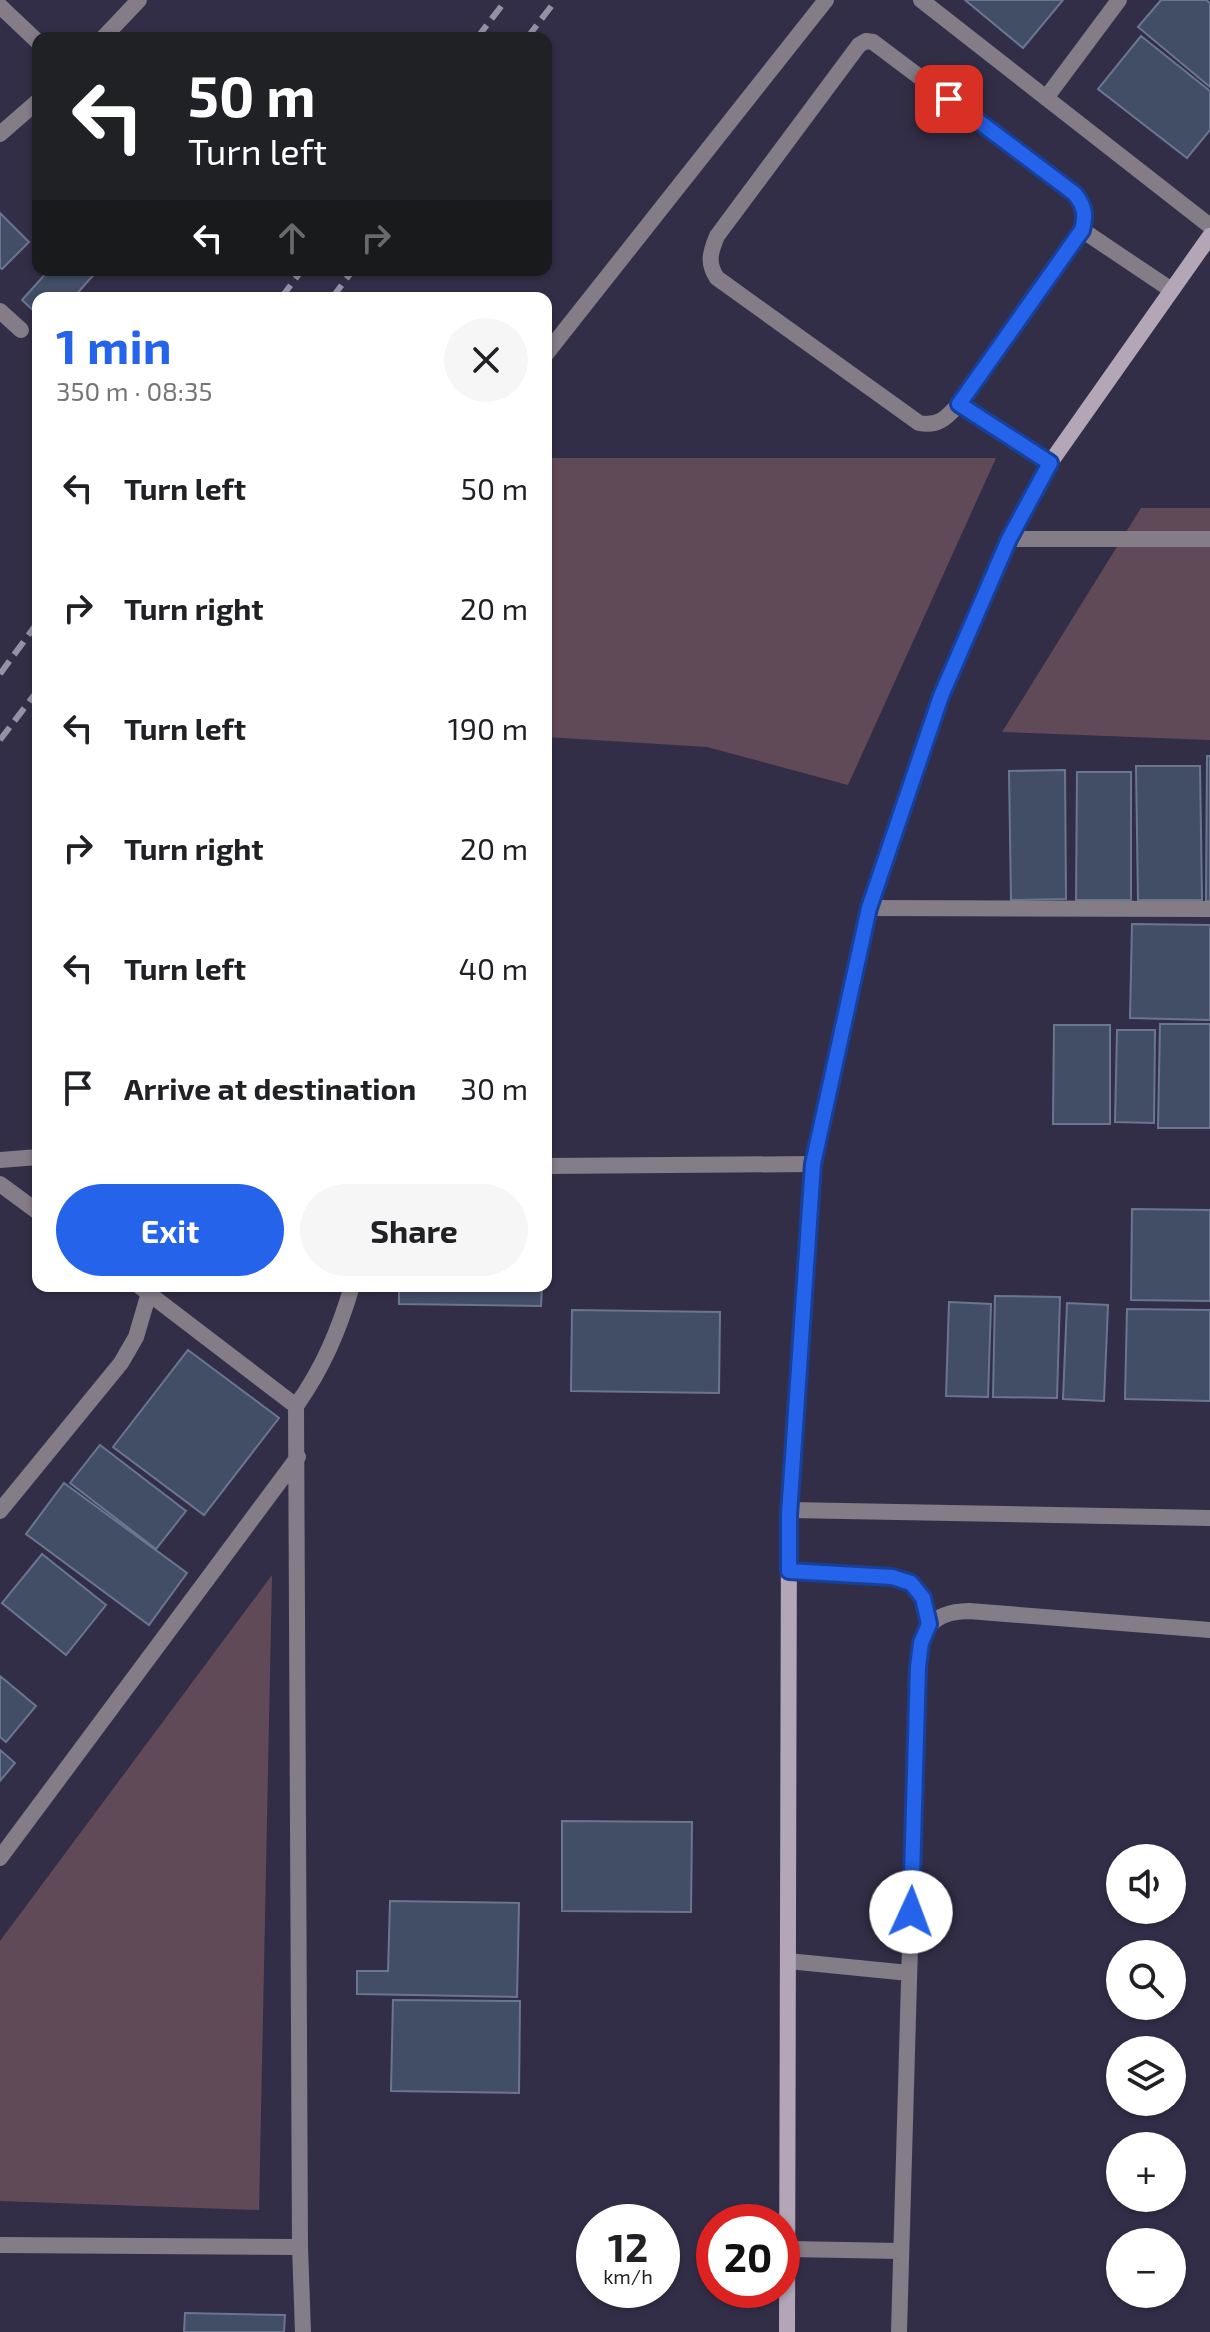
<!DOCTYPE html>
<meta charset="utf-8">
<style>
:root{--surface:#fff;--page:#f6f6f6;--text:#202124;--muted:#757577;--accent:#2563eb}
body{margin:0;font-family:"Exo 2",sans-serif;background:var(--page);color:var(--text);height:100vh;display:flex;flex-direction:column;font-size:30px;white-space:nowrap}
*{box-sizing:border-box;margin:0}
p{font-size:26px;color:var(--muted)}
.icon{flex:none;width:44px;height:44px;fill:none;stroke:currentColor;stroke-width:2;stroke-linecap:round;stroke-linejoin:round}
.map{position:relative;flex:1;overflow:hidden}
.details{position:absolute;left:32px;top:292px;width:520px;height:1000px;display:flex;flex-direction:column;background:var(--surface);border-radius:16px;box-shadow:0 2px 6px #0004}
.details>*{flex:none}
.guide{position:absolute;left:32px;top:32px;width:520px;height:244px;border-radius:16px;box-shadow:0 2px 6px #0004;background:#202124;color:#fff;overflow:hidden}
.controls{position:absolute;left:1106px;top:1844px;display:grid;gap:16px}
.controls a{display:grid;place-items:center;width:80px;height:80px;border-radius:50%;background:var(--surface);box-shadow:0 2px 6px #0004;font-size:40px}
.speed{position:absolute;left:576px;top:2204px;display:flex;gap:16px;font-size:40px;font-weight:700;text-align:center}
.speed>*{display:grid;place-content:center;width:104px;height:104px;border-radius:50%;background:var(--surface);box-shadow:0 2px 6px #0004;line-height:1}
.speed small{font-size:20px;font-weight:400}
.speed .limit{border:12px solid #d22;background:#fff;color:#111}
.pin{position:absolute;display:grid;place-items:center;width:68px;height:68px;color:#fff;margin:-34px;border-radius:16px;box-shadow:0 4px 12px #0006}
.me{position:absolute;width:88px;margin:-44px;rotate:2deg;stroke-linejoin:round;filter:drop-shadow(0 0 6px #0008)}
.turn{display:flex;align-items:center;gap:28px;height:168px;padding:0 24px;font-size:36px}
.turn .icon{width:104px;height:104px;stroke-width:2.5}
.turn b{display:block;font-size:56px;line-height:68px}
.lanes{display:flex;align-items:center;height:76px;padding:0 24px;background:#0003;justify-content:center;gap:40px;direction:ltr}
.lanes .off{opacity:.35}
.round{display:grid;place-items:center;flex:none;width:84px;height:84px;border-radius:42px;background:var(--page)}
.head{display:flex;align-items:center;justify-content:space-between;height:136px;padding:0 24px}
h1{font-size:48px;font-weight:700;line-height:60px;color:var(--accent)}
.primary-button{display:flex;gap:16px;margin-top:auto;padding:16px 24px}
.primary-button a{flex:1;height:92px;border-radius:48px;background:var(--accent);color:#fff;font-size:32px;font-weight:700;line-height:92px;text-align:center}
.primary-button a+a{background:var(--page);color:var(--text)}
ul{padding:0;list-style:none}
li{display:flex;align-items:center;gap:24px;height:120px;padding:0 24px}
li div{flex:1}
li b{display:block;font-size:30px}
li em{font-style:normal}
.map>svg:first-child{display:block}
.green{fill:#614a58}
.building{fill:#424d66;stroke:#6a7691;stroke-width:2}
.lines{fill:none;stroke-linecap:round;stroke-linejoin:round}
.lane{stroke:#847c87;stroke-width:16}
.street{stroke:#847c87;stroke-width:16}
.secondary{stroke:#b2a6b7;stroke-width:16}
.rail{stroke:#9591a5;stroke-width:6;stroke-dasharray:16 8;stroke-linecap:butt}
.route-casing{stroke:#184099;stroke-width:20}
.route{stroke:#2563eb;stroke-width:14}
</style>
<div class="map">
<svg width="1210" height="2332" viewBox="0 0 1210 2332">
<rect width="100%" height="100%" fill="#332e47"/>
<path class="green" d="M546 458H996L848 785 707 747 546 737Z
M1141 508H1210V740L1002 732Z
M272 1575 259 2210 0 2201V1941Z"/>
<path class="building" d="M965 0H1063L1023 48Z
M1161 0H1206L1210 3V87L1138 27Z
M1141 36 1210 91V130L1187 158 1098 89Z
M0 213 29 242 2 269 0 268Z
M49 270H98L73 298H38V315L22 300Z
M1207 756H1210V901H1206Z
M1136 766H1200L1202 900H1138Z
M1065 770 1066 899 1011 900 1009 771Z
M1077 772H1131V900H1076Z
M1132 924 1210 925V1020L1130 1018Z
M1160 1024H1210V1128H1158Z
M1054 1025H1110V1124H1053Z
M1117 1030H1155L1154 1123 1115 1122Z
M1132 1209 1210 1210V1301L1131 1300Z
M399 1286H542L541 1306 399 1304Z
M995 1296 1060 1297 1057 1398 993 1397Z
M949 1302 991 1304 988 1397 946 1396Z
M1067 1303 1108 1305 1104 1401 1063 1399Z
M1127 1309 1210 1310V1401L1125 1399Z
M572 1310 720 1312 719 1393 571 1391Z
M188 1350 279 1418 204 1515 113 1447Z
M100 1445 186 1511 156 1549 70 1483Z
M64 1483 187 1573 149 1625 26 1534Z
M42 1554 106 1605 66 1655 2 1603Z
M0 1676 36 1706 6 1742 0 1737Z
M0 1750 15 1763 0 1781Z
M562 1821 692 1822 691 1912 562 1911Z
M390 1901 519 1903 517 1997 357 1994V1971H388Z
M393 2000 520 2001 519 2093 391 2091Z
M185 2313 285 2315 284 2332H184Z"/>
<g class="lines">
<path class="lane" d="M866 41 873 42 1075 194 1085 211 1082 230 959 404C947 417 939 427 919 423L717 278C707 263 710 253 717 236L859 45Z
M1082 230 1170 289
M959 404 1050 463
M789 1571C813 1573 898 1572 912 1585 924 1595 926 1610 929 1624
M788 1961 909 1973
M788 2249 901 2251
M899 2332 918 1667C923 1629 929 1612 969 1611L1210 1630"/>
<path class="street" d="M921 0 1210 226
M0 6 38 42
M103 38 139 0
M1046 98 1119 0
M0 134 38 101
M0 311 21 330
M546 354 826 0
M1009 539H1210
M869 908 1210 909
M0 1160 38 1157
M546 1166 813 1164
M0 1184 38 1212
M139 1286 296 1406
M790 1510 1210 1518
M0 1511 121 1363 136 1337 151 1286
M0 1858 298 1457
M0 2245 300 2247
M303 2332 300 2247 296 1406C323 1368 339 1330 352 1286"/>
<path class="secondary" d="M787 2332 789 1515 813 1164 869 908 941 696 1009 539 1050 463 1210 236"/>
<path class="rail" d="M477 38 506 0
M527 38 556 0
M281 298 302 270
M332 298 353 270
M0 674 38 622
M0 740 38 690"/>
</g>
<g class="lines">
<g class="route-casing">
<path id="route" d="M911 1912 918 1667 921 1643 929 1624 923 1598 911 1583 892 1577 789 1571V1515L813 1164 869 908 941 696 1009 539 1050 463 959 404 1082 230C1086 215 1085 207 1075 194L949 99"/>
</g>
<use href="#route" class="route"/>
</g>
</svg>
<div class="controls">
<a><svg class="icon" aria-label="sound" viewBox="0 0 24 24"><path d="M4 9h4l5-4v14l-5-4H4zM17 9q2 3 0 6"/></svg></a>
<a><svg class="icon" aria-label="search" viewBox="0 0 24 24"><circle cx="10" cy="10" r="6"/><path d="M15 15l6 6"/></svg></a>
<a><svg class="icon" aria-label="layers" viewBox="0 0 24 24"><path d="M12 4l9 5-9 5-9-5zM3 14l9 5 9-5"/></svg></a>
<a>+</a>
<a>−</a>
</div>
<div class="speed"><div>12<small>km/h</small></div><div class="limit">20</div></div>
<div class="pin" style="left:949px;top:99px;background:#d93025"><svg class="icon" aria-label="arrive" viewBox="0 0 24 24"><path d="M6 21V4h12l-3 4 3 4H6"/></svg></div>
<svg class="me" style="left:911px;top:1912px" viewBox="-20 -20 40 40"><circle r="19" fill="#fff"/><path d="M0-13L10 11 0 6-10 11z" fill="#2563eb"/></svg>
<div class="guide">
<div class="turn"><svg class="icon" aria-label="left" viewBox="0 0 24 24"><path d="M17 20v-9H6M10 6l-5 5 5 5"/></svg><div><b>50 m</b>Turn left</div></div>
<div class="lanes"><svg class="icon" aria-label="left" viewBox="0 0 24 24"><path d="M17 20v-9H6M10 6l-5 5 5 5"/></svg><svg class="icon off" aria-label="ahead" viewBox="0 0 24 24"><path d="M12 20V5M6 11l6-6 6 6"/></svg><svg class="icon off" aria-label="right" viewBox="0 0 24 24"><path d="M7 20v-9h11M14 6l5 5-5 5"/></svg></div>
</div>
<section class="details">
<div class="head"><div><h1>1 min</h1><p>350 m · 08:35</p></div><a class="round"><svg class="icon" aria-label="close" viewBox="0 0 24 24"><path d="M6 6l12 12M18 6L6 18"/></svg></a></div>
<ul>
<li><svg class="icon" aria-label="left" viewBox="0 0 24 24"><path d="M17 20v-9H6M10 6l-5 5 5 5"/></svg><div><b>Turn left</b></div><em>50 m</em></li>
<li><svg class="icon" aria-label="right" viewBox="0 0 24 24"><path d="M7 20v-9h11M14 6l5 5-5 5"/></svg><div><b>Turn right</b></div><em>20 m</em></li>
<li><svg class="icon" aria-label="left" viewBox="0 0 24 24"><path d="M17 20v-9H6M10 6l-5 5 5 5"/></svg><div><b>Turn left</b></div><em>190 m</em></li>
<li><svg class="icon" aria-label="right" viewBox="0 0 24 24"><path d="M7 20v-9h11M14 6l5 5-5 5"/></svg><div><b>Turn right</b></div><em>20 m</em></li>
<li><svg class="icon" aria-label="left" viewBox="0 0 24 24"><path d="M17 20v-9H6M10 6l-5 5 5 5"/></svg><div><b>Turn left</b></div><em>40 m</em></li>
<li><svg class="icon" aria-label="arrive" viewBox="0 0 24 24"><path d="M6 21V4h12l-3 4 3 4H6"/></svg><div><b>Arrive at destination</b></div><em>30 m</em></li>
</ul>
<div class="primary-button"><a>Exit</a><a>Share</a></div>
</section>
</div>
